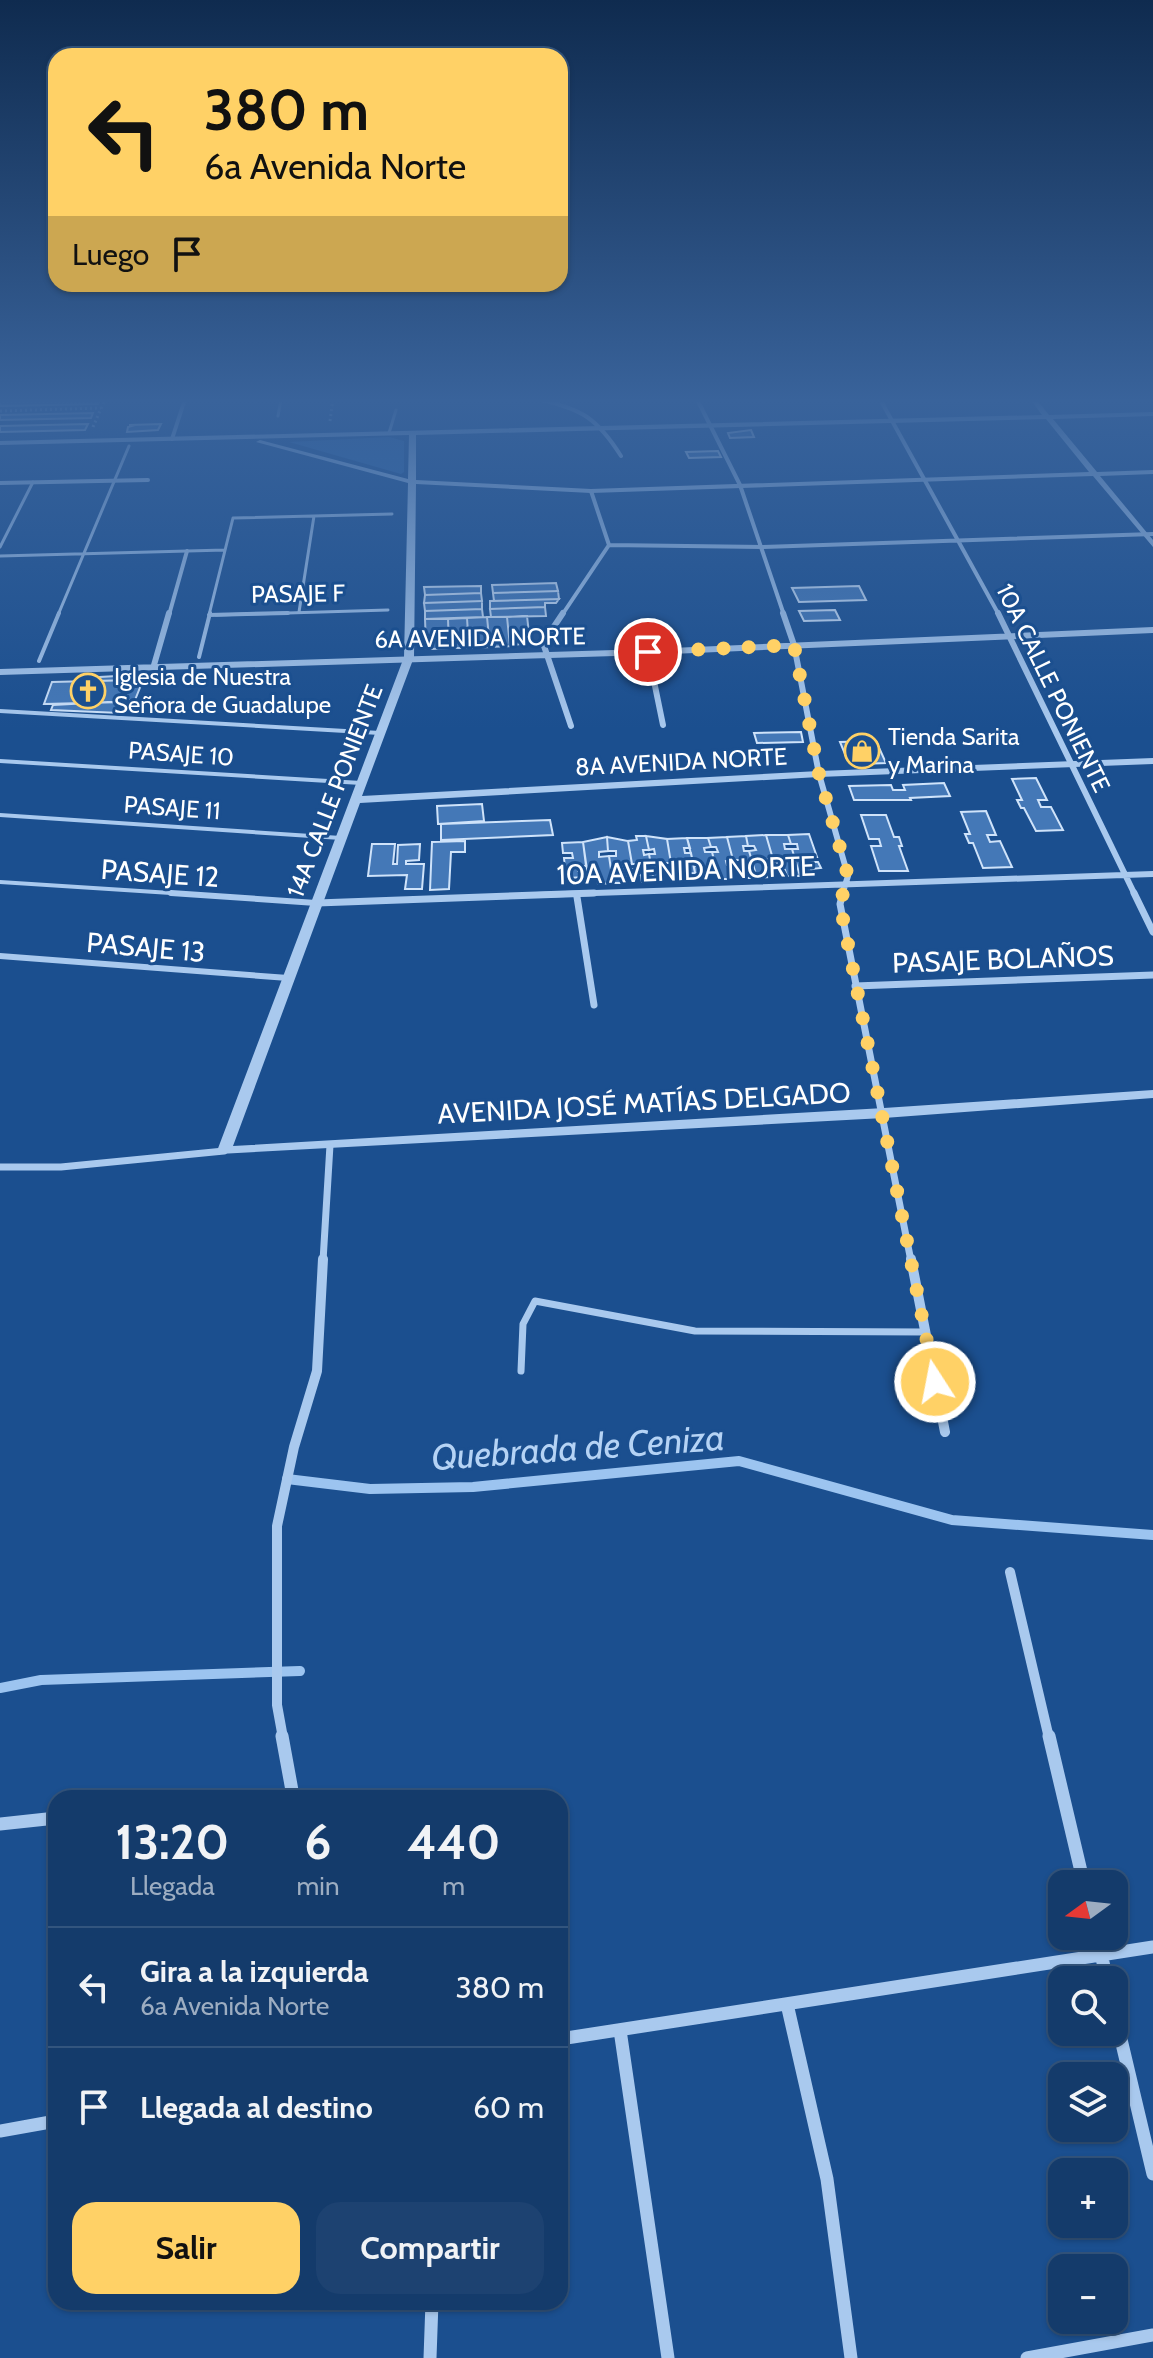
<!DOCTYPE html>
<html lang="es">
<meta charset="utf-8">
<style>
:root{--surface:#143b6b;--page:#1d4271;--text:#f1f3f6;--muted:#9dadc1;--line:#33557e;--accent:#ffd166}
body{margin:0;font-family:Cabin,sans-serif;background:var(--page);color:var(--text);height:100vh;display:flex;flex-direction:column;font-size:30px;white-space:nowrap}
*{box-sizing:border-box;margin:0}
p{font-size:26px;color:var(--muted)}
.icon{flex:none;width:44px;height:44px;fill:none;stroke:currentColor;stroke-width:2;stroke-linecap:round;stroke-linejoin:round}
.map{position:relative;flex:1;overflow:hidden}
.details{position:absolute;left:48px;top:1790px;width:520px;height:520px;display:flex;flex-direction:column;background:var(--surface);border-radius:24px;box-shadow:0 2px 6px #0004,0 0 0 2px var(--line)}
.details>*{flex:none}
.top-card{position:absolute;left:48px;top:48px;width:520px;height:244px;border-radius:24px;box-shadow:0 2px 6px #0004,0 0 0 2px var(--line);background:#ffd166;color:#111;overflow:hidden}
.needle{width:52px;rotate:255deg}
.fabs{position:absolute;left:1048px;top:1870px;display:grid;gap:16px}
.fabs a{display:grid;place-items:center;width:80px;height:80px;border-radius:16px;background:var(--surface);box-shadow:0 2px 6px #0004,0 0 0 2px var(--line);font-size:40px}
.pin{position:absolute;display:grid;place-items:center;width:68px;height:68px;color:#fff;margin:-34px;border:4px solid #fff;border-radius:50%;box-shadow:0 2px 8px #0007}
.me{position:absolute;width:88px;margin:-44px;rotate:349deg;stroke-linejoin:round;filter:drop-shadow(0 0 6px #0008)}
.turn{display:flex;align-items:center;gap:28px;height:168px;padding:0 24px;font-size:36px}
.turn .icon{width:104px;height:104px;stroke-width:2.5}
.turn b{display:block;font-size:56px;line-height:68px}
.then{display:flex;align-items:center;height:76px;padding:0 24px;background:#0003;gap:16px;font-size:30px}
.eta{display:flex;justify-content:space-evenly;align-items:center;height:136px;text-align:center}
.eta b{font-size:48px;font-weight:800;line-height:56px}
.action{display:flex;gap:16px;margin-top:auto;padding:16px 24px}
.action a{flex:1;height:92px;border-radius:24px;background:var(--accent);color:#111;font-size:32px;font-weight:800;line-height:92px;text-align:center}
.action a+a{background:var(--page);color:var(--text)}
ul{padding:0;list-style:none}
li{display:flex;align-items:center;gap:24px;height:120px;padding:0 24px;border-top:2px solid var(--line)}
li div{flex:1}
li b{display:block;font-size:30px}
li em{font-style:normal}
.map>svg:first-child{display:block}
.green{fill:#2e69ad}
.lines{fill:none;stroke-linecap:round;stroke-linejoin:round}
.stream{stroke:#9cc4f0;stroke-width:10}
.building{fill:#4478b7;stroke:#cfe3fa;stroke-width:2}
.path{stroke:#a9c9ee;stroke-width:3;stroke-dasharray:2 3;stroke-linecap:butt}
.service-far3{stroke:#a9c9ee;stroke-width:3}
.service-far2{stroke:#a9c9ee;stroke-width:4}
.service-far1{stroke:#a9c9ee;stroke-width:6}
.service{stroke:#a9c9ee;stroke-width:7}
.minor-far4{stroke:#a9c9ee;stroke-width:4}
.minor-far3{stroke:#a9c9ee;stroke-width:6}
.minor-far2{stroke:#a9c9ee;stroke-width:7}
.minor-far1{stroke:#a9c9ee;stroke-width:10}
.minor{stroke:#a9c9ee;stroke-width:13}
.tertiary{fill:#a9c9ee;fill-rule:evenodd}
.route{stroke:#ffd166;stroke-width:14;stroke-dasharray:0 25.2}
.labels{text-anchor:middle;stroke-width:6;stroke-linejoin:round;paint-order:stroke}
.far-street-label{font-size:24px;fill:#fff;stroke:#1b4f8f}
.far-poi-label{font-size:24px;fill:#fff;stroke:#1b4f8f;text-anchor:start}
.street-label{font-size:28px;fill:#fff;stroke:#1b4f8f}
.near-water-label{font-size:36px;font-style:italic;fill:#b5d3f5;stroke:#1b4f8f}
</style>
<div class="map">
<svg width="1153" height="2358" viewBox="0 0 1153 2358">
<rect width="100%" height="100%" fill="#1b4f8f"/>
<path class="green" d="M389 437 404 441V472L401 474 289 442Z"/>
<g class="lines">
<path class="stream" d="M287 1479 370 1489 473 1487 739 1461 952 1520 1153 1535
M0 1688 41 1680 300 1671"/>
</g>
<path class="building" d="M100 399 98 404 0 406V401Z
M93 413 91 418 0 420V415Z
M88 424 85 430 0 432V426Z
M161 424 158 430 127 432 128 427 135 425H129Z
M751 430 754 437 730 438 728 433Z
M718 451 721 457 689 458 686 452Z
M556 583 558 591 493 593 492 585Z
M481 586V593L425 595 424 587Z
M859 586 866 600 799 602 792 588Z
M558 591 559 599 494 601 493 593Z
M481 593 482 601 424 603 425 595Z
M559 599 556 603H545V607L490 609V601Z
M482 601V609L425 611 424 603Z
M545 607 546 616 491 617 490 609Z
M482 609 483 617 425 619V611Z
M835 610 840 620 804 621 799 611Z
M527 616 530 642 510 646 507 617Z
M487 617H507L510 646 490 647Z
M487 617 490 647 469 648 467 618Z
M467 618 469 648H449L448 619Z
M425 619H448L449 648 432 649 426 645Z
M133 675 131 680 99 681 100 677Z
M133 675H145L135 700H124Z
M131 680 124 702 44 704 52 682Z
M108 702H124L120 713 51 710 53 705Z
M801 732 803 742 757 743 754 733Z
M876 741 886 763 860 764 847 759 840 742Z
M1036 778 1047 800H1038L1041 807H1051L1063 830 1036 831 1024 808H1021L1017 800H1022L1012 779Z
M944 783 950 796 910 798 911 800H854L849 786 891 785 893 790H905L903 785Z
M482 804 484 821 438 824 437 806Z
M986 811 996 835H987L990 842 1000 841 1012 867 983 868 973 843H969L965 834H970L961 812Z
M861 815H886L894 837H899L902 846H899L908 871H879L871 846H881L879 839H869Z
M550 820 553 835 441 840V824Z
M809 834 817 857H808L809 862H818L821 868 811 869 813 875 800 876 792 849H798L797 844H791L788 835Z
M766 835H788L791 844H784L785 849H792L800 876H787L785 870H776L774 863H782L781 859H773Z
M766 835 773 859H764L766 863H774L776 870H767L769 877 757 878 749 851 756 850 754 846H748L746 836Z
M636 836H646L649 850H643L644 855 649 854 654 882H642L641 875H634L633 869 639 868 638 864H632L628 841 637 840Z
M646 836 667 839 671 863H662V868L672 867 674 874H660L661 881 654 882 649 854H655L654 849 649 850Z
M746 836 748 846H743L744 851H749L757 878H744L743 871H736L735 865H741L740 860H733L727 837Z
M607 837 608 851 599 852V857L609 856 613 883 598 884 597 877H588L583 842Z
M607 837 628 841 632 864 623 865 624 869H633L634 875 625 876 626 883H613L609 856H616V851H608Z
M727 837 733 860 726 861 727 865H735L736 871 729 872 731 879H719L712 852H718L716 847H711L708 838Z
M687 838H708L711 847 704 848 705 852H712L717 872 695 873 694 866H701V862H693Z
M687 838 690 848H684L685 853H691L695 873 674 874 672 867H681L680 862 671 863 667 839Z
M465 841V852H451L449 889 430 890 432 842Z
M583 842 586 866H578V871L587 870 588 877 566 878 564 858H573L572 853H563L562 843Z
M372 844H395L393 864H397L398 845 420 844 419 860 406 861V864H424L422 889H405L407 875 368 876Z"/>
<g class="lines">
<path class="path" d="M0 411 101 408
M330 421 333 399
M93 427 105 399"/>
<path class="service-far3" d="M278 416 281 399
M389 433 396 410
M0 547 33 482
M0 556 225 550
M299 612 314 516
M58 615 129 446
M209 615 233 518 392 514
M216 615 388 610"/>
<path class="service-far2" d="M209 615 288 613
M199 657 210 613
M39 661 59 613
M0 711 380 733
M0 761 361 783
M0 815 341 838
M0 882 202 895"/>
<path class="service-far1" d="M171 893 316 903
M0 956 288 978"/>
<path class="service" d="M521 1371 523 1324 535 1301 695 1331 925 1332"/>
<path class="minor-far4" d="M538 399C582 409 597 418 621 456
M697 399 740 485 784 615
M880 399 999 615
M185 400 251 399
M172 439 185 399
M0 483 148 480
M609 545 763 547 1153 534
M169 615 187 551
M562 615 609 545 591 491"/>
<path class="minor-far3" d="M563 613 543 643 571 726
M783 613 794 645 819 774 848 876 842 895
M998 613 1135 895
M648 652 663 725
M154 665 169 613
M0 672 648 652 1153 630
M536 895 1153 874"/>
<path class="minor-far2" d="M843 893 840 904 911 1261
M1134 893 1153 932
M577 897 594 1005
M317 903 594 893
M855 986 1153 975
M0 1167H61L224 1151
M323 1261 330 1145"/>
<path class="minor-far1" d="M911 1259 945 1432
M1010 1572 1049 1738
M283 1738 277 1705V1526L294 1447 317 1371 323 1259"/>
<path class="minor" d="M282 1736 293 1796
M1049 1736 1084 1884
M235 1798H299
M0 1824 56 1818
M1097 1936 1107 1980
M787 2004 827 2179 851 2358
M1114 2010 1153 2174
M620 2030 668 2358
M560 2039 1153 1947
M0 2131 56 2121
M430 2358 432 2302
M1027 2358 1153 2335"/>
<path class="tertiary" d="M1030 399H1036L1049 415 1153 412V416L1053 419 1097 472 1153 470V474L1100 476 1153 540V547L1093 476 591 493 416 484 414 657 362 796 819 771 1153 758V764L819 777 360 803 233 1146 884 1108 1153 1090V1098L884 1118 219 1154 217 1151 404 657 408 483 256 442 260 440 408 479 409 435 0 445V441L1042 415ZM1046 419 1089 472 591 489 416 480V435Z"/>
</g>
<linearGradient id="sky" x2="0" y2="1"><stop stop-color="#0f2b4f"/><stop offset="0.55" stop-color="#39639b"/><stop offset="1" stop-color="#39639b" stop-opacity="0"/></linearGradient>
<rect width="1153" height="729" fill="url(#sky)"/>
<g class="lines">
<path class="route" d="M648 652 794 645 819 774 848 876 840 904 935 1382"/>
</g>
<defs>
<g id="church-ring" transform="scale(1.8)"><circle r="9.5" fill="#1b4f8f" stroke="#ffd166" stroke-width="1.5"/><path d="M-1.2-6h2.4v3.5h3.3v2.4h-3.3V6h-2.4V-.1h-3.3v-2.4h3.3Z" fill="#ffd166"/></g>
<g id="shop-ring" transform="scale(1.8)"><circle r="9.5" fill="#1b4f8f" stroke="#ffd166" stroke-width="1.5"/><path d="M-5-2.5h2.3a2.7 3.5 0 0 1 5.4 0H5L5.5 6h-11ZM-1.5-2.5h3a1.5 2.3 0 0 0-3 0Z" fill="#ffd166"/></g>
</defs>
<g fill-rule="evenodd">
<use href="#church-ring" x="88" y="691"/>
<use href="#shop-ring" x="862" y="751"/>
</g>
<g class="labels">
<g class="far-street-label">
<text transform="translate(298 594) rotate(-1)" y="8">PASAJE F</text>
<text transform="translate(480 638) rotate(-1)" y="8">6A AVENIDA NORTE</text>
<text transform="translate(1053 688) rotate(64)" y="8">10A CALLE PONIENTE</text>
<text transform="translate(181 754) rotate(4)" y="8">PASAJE 10</text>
<text transform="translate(681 762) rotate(-3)" y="8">8A AVENIDA NORTE</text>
<text transform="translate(335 791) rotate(-69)" y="8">14A CALLE PONIENTE</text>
<text transform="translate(172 808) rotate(4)" y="8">PASAJE 11</text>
</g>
<g class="far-poi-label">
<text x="114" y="685">Iglesia de Nuestra<tspan x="114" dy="28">Señora de Guadalupe</tspan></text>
<text x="888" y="745">Tienda Sarita<tspan x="888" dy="28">y Marina</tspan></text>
</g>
<g class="street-label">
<text transform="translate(686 870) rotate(-2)" y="10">10A AVENIDA NORTE</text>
<text transform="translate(160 873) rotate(4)" y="10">PASAJE 12</text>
<text transform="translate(146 947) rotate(5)" y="10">PASAJE 13</text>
<text transform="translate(1003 959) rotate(-2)" y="10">PASAJE BOLAÑOS</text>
<text transform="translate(644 1103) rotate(-3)" y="10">AVENIDA JOSÉ MATÍAS DELGADO</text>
</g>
<g class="near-water-label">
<text transform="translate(578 1447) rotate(-4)" y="13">Quebrada de Ceniza</text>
</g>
</g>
</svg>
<div class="fabs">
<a><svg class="needle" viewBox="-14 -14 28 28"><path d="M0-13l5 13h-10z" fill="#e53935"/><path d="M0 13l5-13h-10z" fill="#9dadc1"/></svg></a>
<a><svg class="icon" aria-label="search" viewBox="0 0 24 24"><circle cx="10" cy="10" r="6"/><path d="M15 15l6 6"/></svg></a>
<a><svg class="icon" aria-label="layers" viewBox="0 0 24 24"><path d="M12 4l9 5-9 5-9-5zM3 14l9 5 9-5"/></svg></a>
<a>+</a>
<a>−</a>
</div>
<div class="pin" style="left:648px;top:652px;background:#d93025"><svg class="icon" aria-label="arrive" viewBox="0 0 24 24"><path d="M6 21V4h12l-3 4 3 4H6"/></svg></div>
<svg class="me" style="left:935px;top:1382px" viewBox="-20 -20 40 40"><circle r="17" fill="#ffd166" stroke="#fff" stroke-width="3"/><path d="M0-11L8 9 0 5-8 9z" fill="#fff"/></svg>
<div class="top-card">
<div class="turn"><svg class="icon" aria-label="left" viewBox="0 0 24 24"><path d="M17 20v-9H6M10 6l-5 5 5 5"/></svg><div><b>380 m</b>6a Avenida Norte</div></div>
<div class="then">Luego<svg class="icon" aria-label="arrive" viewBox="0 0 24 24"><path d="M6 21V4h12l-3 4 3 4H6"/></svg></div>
</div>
<section class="details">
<div class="eta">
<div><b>13:20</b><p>Llegada</p></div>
<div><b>6</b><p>min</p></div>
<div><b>440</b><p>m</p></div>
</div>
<ul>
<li><svg class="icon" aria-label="left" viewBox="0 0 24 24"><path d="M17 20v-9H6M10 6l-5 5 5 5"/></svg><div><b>Gira a la izquierda</b><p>6a Avenida Norte</p></div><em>380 m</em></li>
<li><svg class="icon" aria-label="arrive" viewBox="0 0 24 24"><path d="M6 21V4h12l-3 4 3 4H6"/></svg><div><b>Llegada al destino</b></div><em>60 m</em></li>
</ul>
<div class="action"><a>Salir</a><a>Compartir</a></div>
</section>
</div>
